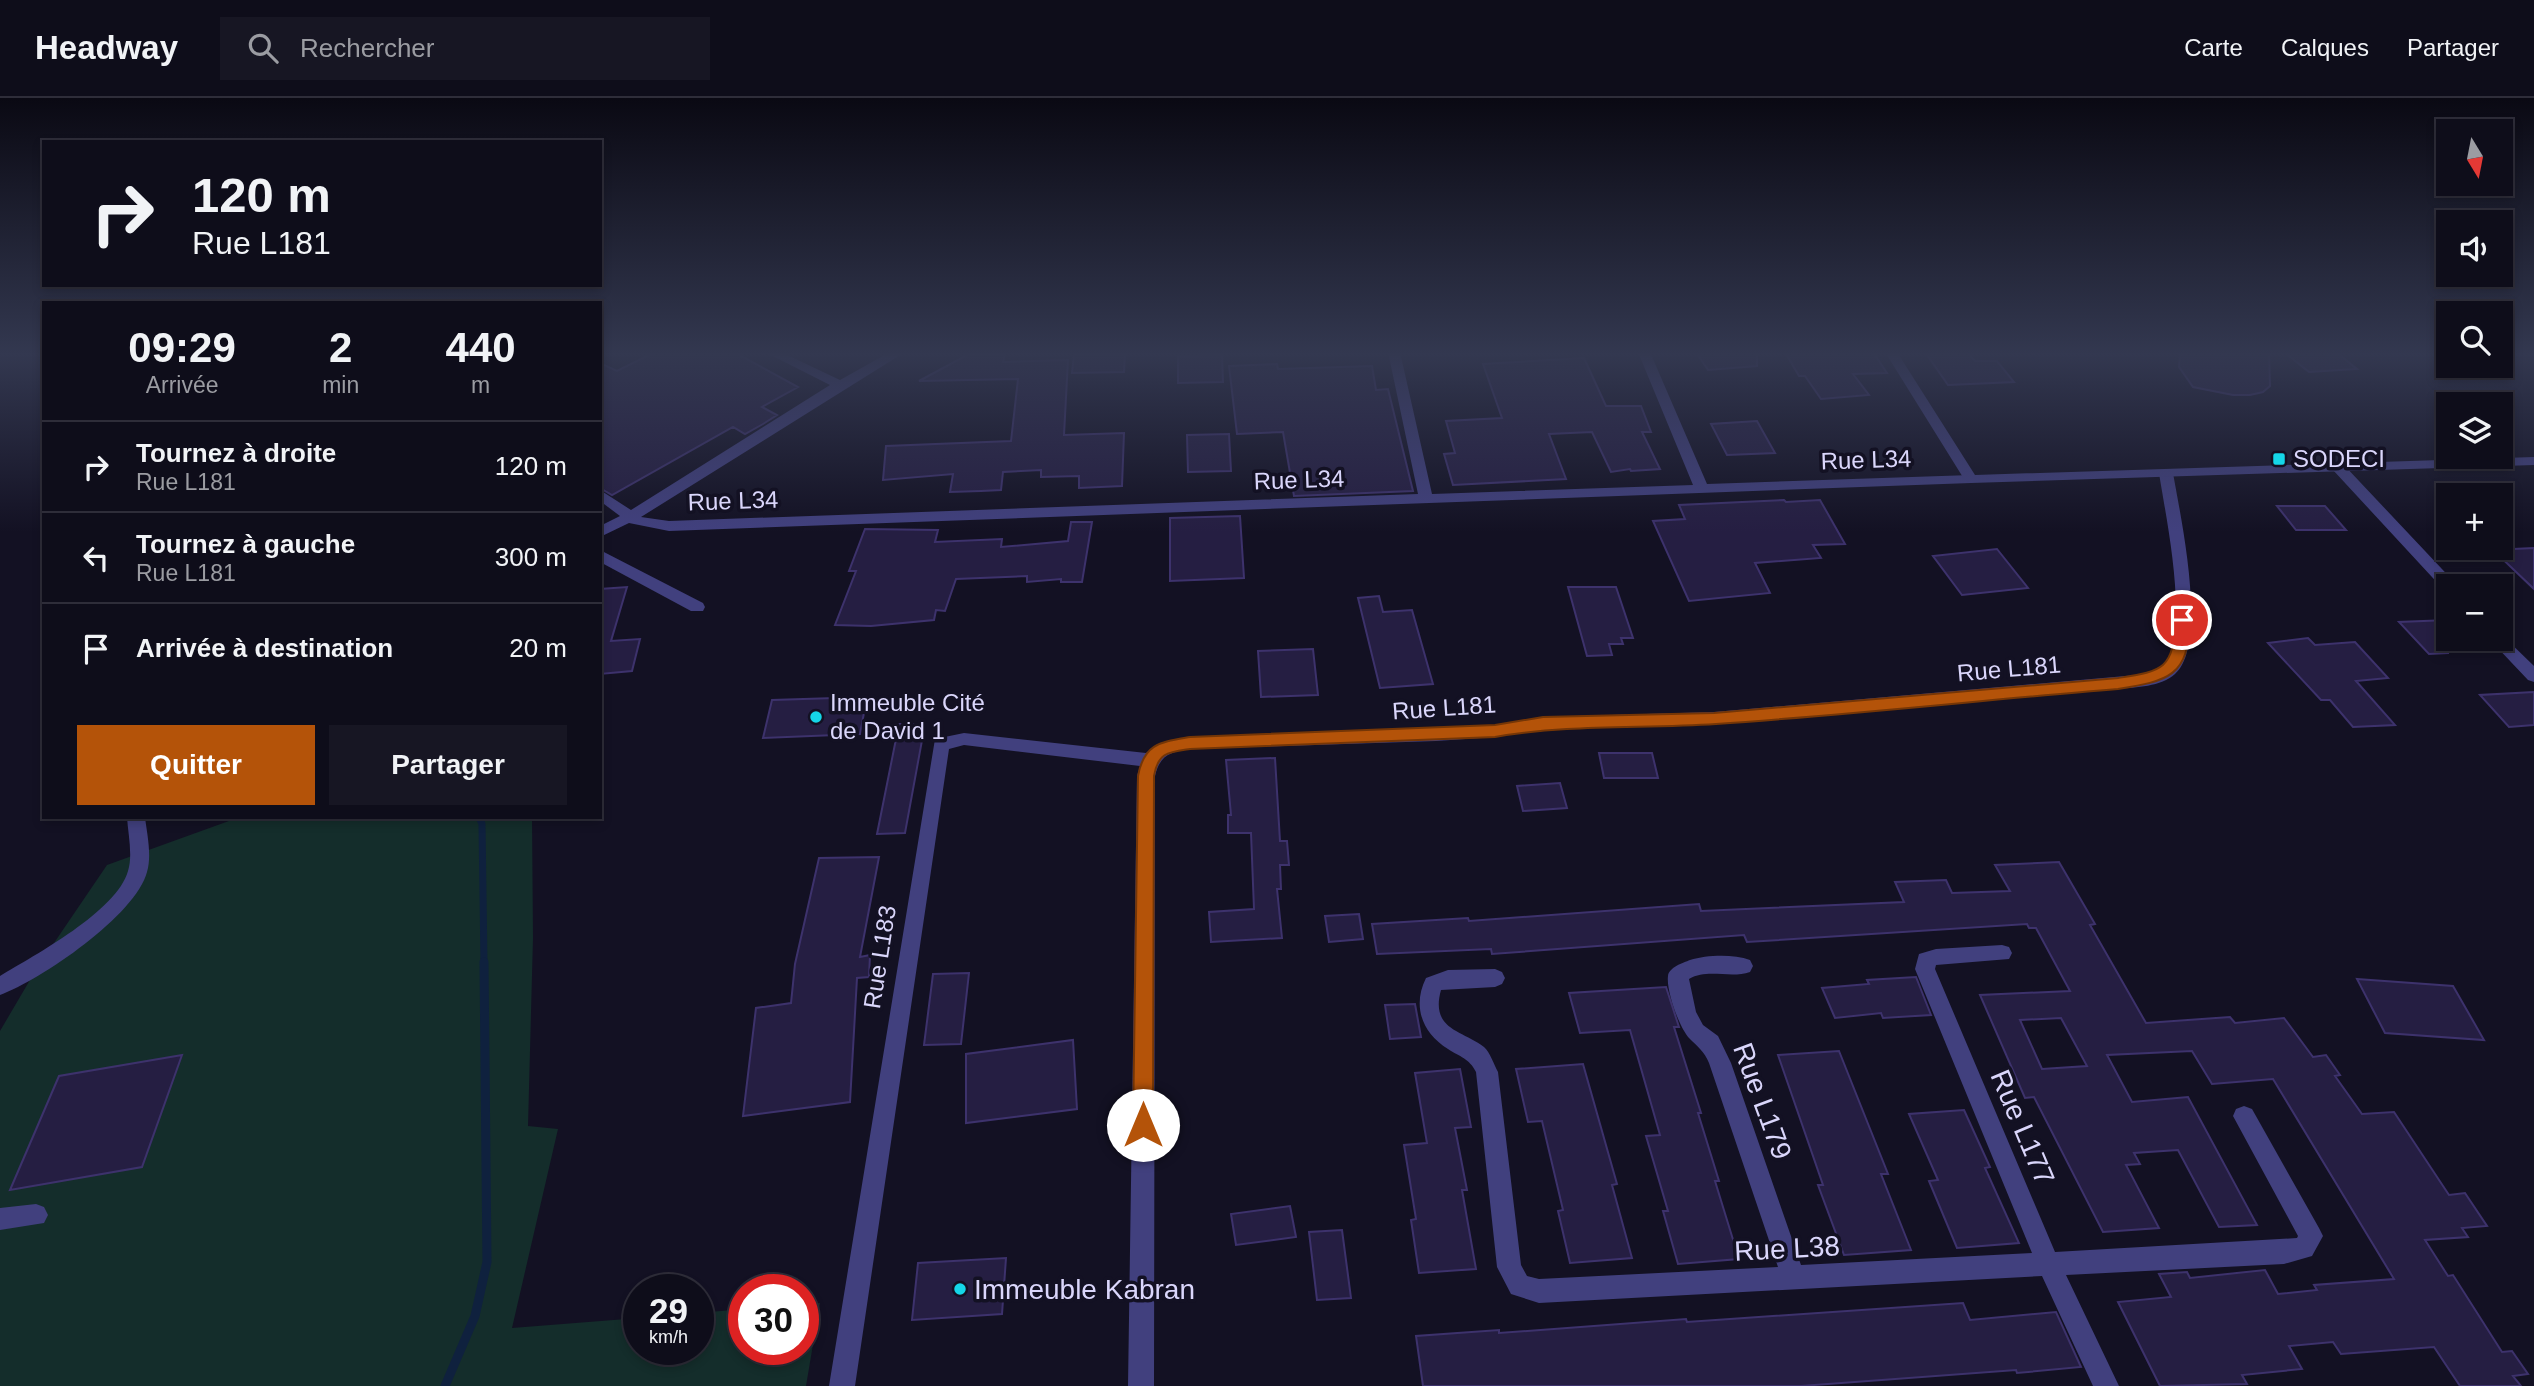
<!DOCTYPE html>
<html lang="fr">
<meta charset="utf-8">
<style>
:root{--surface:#0e0d1a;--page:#171623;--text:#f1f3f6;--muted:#9b9ca2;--line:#2e2d39;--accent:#b45309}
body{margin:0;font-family:Helvetica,sans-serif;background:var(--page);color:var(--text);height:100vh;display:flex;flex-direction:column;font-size:26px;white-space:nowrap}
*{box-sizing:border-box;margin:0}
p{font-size:23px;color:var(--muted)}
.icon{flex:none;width:38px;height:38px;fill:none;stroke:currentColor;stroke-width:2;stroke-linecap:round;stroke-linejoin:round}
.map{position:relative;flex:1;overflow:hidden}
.details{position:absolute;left:42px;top:203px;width:560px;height:518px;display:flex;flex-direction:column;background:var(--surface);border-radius:0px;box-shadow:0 4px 10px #0003,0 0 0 2px var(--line)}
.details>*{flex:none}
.hud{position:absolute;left:42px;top:42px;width:560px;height:147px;border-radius:0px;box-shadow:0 4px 10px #0003,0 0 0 2px var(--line);background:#0e0d1a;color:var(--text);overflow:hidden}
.needle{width:46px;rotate:170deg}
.buttons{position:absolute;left:2436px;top:21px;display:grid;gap:14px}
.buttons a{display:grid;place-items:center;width:77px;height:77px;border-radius:0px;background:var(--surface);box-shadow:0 4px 10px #0003,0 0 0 2px var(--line);font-size:35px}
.speed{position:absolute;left:623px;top:1176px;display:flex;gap:14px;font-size:35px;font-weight:700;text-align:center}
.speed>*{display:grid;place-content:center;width:91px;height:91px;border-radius:50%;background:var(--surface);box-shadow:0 4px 10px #0003,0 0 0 2px var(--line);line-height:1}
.speed small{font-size:18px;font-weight:400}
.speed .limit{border:10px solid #d22;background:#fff;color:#111}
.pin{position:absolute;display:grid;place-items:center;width:60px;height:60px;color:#fff;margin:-30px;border:4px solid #fff;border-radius:50%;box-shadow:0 2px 7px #0007}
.me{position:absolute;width:77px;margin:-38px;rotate:0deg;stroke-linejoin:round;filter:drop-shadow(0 0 5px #0008)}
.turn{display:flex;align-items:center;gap:24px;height:147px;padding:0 35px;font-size:32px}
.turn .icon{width:91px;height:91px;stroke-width:2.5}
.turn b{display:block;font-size:49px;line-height:60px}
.eta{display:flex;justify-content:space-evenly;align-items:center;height:119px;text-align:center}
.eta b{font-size:42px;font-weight:800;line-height:49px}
.button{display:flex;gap:14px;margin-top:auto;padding:14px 35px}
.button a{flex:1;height:80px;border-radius:0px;background:var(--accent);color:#fff;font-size:28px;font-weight:800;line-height:80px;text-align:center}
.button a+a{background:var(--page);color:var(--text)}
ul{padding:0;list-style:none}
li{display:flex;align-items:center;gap:21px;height:91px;padding:0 35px;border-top:2px solid var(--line)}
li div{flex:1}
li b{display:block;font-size:26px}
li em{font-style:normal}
header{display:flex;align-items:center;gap:42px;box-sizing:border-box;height:98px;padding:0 35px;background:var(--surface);border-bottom:2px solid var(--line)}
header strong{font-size:33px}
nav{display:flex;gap:38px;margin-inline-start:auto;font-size:24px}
.search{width:490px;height:63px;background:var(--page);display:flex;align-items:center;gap:18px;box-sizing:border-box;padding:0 24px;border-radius:0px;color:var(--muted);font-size:26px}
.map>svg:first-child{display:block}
.green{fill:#142d2b}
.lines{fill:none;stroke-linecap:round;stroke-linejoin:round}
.stream-far1{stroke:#0f213e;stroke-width:7}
.stream{stroke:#0f213e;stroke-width:9}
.building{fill:#251e42;stroke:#3d326c;stroke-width:2;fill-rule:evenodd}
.minor{fill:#41407e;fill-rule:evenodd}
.tertiary{fill:#41407e;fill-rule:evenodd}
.route{fill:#b45309;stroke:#753606;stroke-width:2}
.poi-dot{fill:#15d6e8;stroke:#131123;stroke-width:2.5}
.labels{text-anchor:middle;stroke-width:7;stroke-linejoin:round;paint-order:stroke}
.poi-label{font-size:24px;fill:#dad6fb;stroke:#131123;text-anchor:start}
.street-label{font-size:24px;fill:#dad6fb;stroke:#131123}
.near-street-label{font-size:28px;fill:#dad6fb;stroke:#131123}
.near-poi-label{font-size:28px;fill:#dad6fb;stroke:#131123;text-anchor:start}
</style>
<header>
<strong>Headway</strong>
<div class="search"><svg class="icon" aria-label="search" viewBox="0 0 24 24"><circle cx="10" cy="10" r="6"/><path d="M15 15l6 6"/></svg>Rechercher</div>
<nav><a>Carte</a><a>Calques</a><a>Partager</a></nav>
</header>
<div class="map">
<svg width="2534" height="1288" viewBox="0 0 2534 1288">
<rect width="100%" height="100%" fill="#131123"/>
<path class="green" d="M240 719H532L533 840 528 1028 558 1031 512 1230 639 1220V1251H698V1215L744 1211V1251H803V1206L820 1205 806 1288H0V933L37 870 107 767Z"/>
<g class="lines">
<path class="stream-far1" d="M479 719 482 726 484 866"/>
<path class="stream" d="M445 1288 475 1218 487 1164 484 864"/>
</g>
<path class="building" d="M655 254H734L798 289 762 309 777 317 763 326 745 336 733 329 612 397 600 390V265L617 273Z
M1696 254H1757V268L1708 272Z
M1785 254H1873L1887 275 1853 276 1869 297 1821 301 1805 278H1799Z
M1925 254H1967L1975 263H1997L2014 284 1948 287Z
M2180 254H2269L2270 288 2263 294 2250 297H2233L2193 289 2179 269Z
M2284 254H2336L2357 271 2309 274Z
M1125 255 1124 274 1072 275 1074 256Z
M1005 256 1003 264 1068 262 1064 337 1124 335 1122 388 1079 390V378L1041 379V372L1003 374 1001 392 981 393 950 394 953 376 883 382 886 348 1011 343 1018 281 919 283 967 257Z
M1222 257 1223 284 1178 285V258Z
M1584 260 1606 308H1641L1651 334H1642L1660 371 1631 373 1630 371 1611 374 1592 334 1549 336 1566 381 1453 387 1444 356 1455 355 1446 323 1502 320 1483 266Z
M1277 266 1278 271 1372 268 1376 292 1388 291 1413 393 1294 398 1283 334 1237 336 1229 268Z
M1757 323 1775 355 1727 357 1711 326Z
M1229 336 1231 373 1188 374 1187 337Z
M1784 402 1786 404 1820 402 1845 446 1813 447 1821 460 1755 465 1770 495 1689 503 1653 423 1685 421 1679 407Z
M2277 408H2325L2346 432H2296Z
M1240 418 1244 480 1170 483V420Z
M1071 424H1092L1082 484H1061V481L1027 484V478L956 481 945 513 936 512 934 522 871 528 835 527 856 473H849L865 431 938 432 935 444 1002 441 1001 449 1068 443Z
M2534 450V491L2493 452Z
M1997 451 2028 490 1962 497 1933 458Z
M627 489 611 543 640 541 632 573 600 576V491Z
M1568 489H1616L1633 540H1621L1623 546H1609L1612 557 1587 558Z
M1379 498 1383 514 1412 512 1433 586 1380 590 1358 500Z
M2448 522V555L2429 556 2399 524Z
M2308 540 2315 547 2355 544 2388 580 2356 583 2395 627 2353 629 2330 602H2321L2268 545Z
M1313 551 1318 597 1261 599 1258 553Z
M2534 594V627L2509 629 2480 597Z
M867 599 860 636 763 640 772 602Z
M899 626H925L905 735 877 736Z
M1599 655H1652L1658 680H1604Z
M1275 660 1280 743H1287L1289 767H1280L1281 791H1277L1282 840 1211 844 1209 814 1254 811 1251 735H1228V717H1231L1226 662Z
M1560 685 1567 710 1523 713 1517 688Z
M879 759 860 859 870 857 869 879 857 880 850 1004 743 1018 756 910 791 905 795 866 819 760Z
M2059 764 2095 826 2090 827 2146 925 2230 919 2235 925 2284 920 2313 959 2326 957 2340 977 2335 978 2362 1016 2394 1014 2449 1097 2465 1095 2487 1128 2462 1130 2468 1139 2425 1142 2448 1178 2453 1177 2502 1254 2512 1253 2528 1276 2513 1278 2521 1288H2460L2434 1249 2341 1256 2333 1244 2289 1248 2302 1271 2242 1277 2247 1286 2160 1288 2118 1204 2171 1199 2159 1176 2187 1174 2190 1180 2265 1172 2278 1196 2317 1192 2314 1187 2394 1181 2273 981 2212 986 2192 953 2107 957 2132 1004 2188 999 2257 1127 2219 1129 2178 1052 2134 1055 2140 1066 2126 1067 2159 1130 2103 1134 2034 999 2025 1000 1980 897 2070 893 2036 830H2029L2027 826 1747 844 1744 837 1492 856 1491 851 1377 856 1372 826 1468 820 1469 823 1699 806 1701 813 1904 804 1895 784 1946 782 1952 795 2010 793 1995 767ZM2061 920 2087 968 2042 971 2020 922Z
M1359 816 1363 841 1329 844 1325 818Z
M969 875 961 946 924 947 933 876Z
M1916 879 1931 917 1883 920 1881 915 1835 920 1822 890 1869 886 1867 882Z
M2357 881 2453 888 2484 942 2385 935Z
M1666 889 1679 929H1674L1701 1015H1698L1719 1083H1715L1739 1161 1678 1166 1663 1113H1668L1646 1038 1660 1037 1630 932 1580 935 1569 895Z
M1415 906 1421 939 1390 941 1385 907Z
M1073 942 1077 1011 966 1025V956Z
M1839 953 1888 1076H1881L1911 1152 1844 1157 1818 1087H1823L1778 957Z
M182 957 142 1069 10 1092 59 978Z
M1583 966 1617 1086 1612 1087 1632 1160 1570 1165 1558 1113 1563 1112 1542 1023 1528 1024 1516 971Z
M1460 971 1471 1029 1455 1030 1467 1092H1462L1476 1171 1419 1175 1411 1122 1416 1121 1404 1047 1427 1045 1415 975Z
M1964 1012 1990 1069 1985 1070 2019 1145 1957 1150 1929 1083 1938 1082 1909 1016Z
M1290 1108 1296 1139 1236 1147 1231 1116Z
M1342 1132 1351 1200 1317 1202 1309 1134Z
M1006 1160 1002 1216 912 1222 918 1165Z
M1963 1205 1970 1222 2056 1214 2081 1269 2017 1275 2016 1272 1801 1288H1423L1416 1238 1499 1232V1235L1686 1221 1687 1224Z"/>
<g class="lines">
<path class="minor" d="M765 254H781L840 282 890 254H905L641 419 669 423 1418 396 1388 254H1400L1432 396 1693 387 1638 254H1650L1707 386 1971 377 1978 381 1971 385 669 433 629 425 600 439V428L620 418 600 403V392L631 412 830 287Z
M2338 365 2343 366 2458 488H2448V493L2444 492 2333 372 2331 369Z
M2166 371 2173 375C2180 416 2209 546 2175 576 2161 589 2136 589 2118 591L1714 626 1543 631 1495 639 1436 643 1190 651C1170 654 1160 657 1155 678L1154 1288H1128L1137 678 1140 668 964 647 949 651 855 1288H829L935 641 964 635 1146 655 1160 645 1190 639 1436 631 1495 627 1543 619 1714 614 2148 576C2155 573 2162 571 2166 565 2189 526 2166 420 2159 375Z
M600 452 703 505 705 509 703 513H691L600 464Z
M2501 536 2534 568V584L2528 582 2493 545 2491 541H2501Z
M127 719H145C147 736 152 757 147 774 136 817 41 882 0 897V878C35 857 117 813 128 773 133 757 128 736 127 719Z
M2002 847 2009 849 2012 855 2009 861 1936 867 1935 871 2055 1154 2297 1140 2298 1138 2233 1018 2236 1011 2244 1008 2252 1011 2319 1130 2323 1138 2312 1158 2284 1166 2066 1177 2119 1288H2093L2042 1178 1539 1205 1511 1196 1497 1169 1476 974C1469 960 1460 959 1448 951 1422 935 1412 908 1426 880L1448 872 1495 871 1502 874 1505 880 1502 886 1495 889 1441 892C1430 932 1462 932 1484 949 1490 954 1494 967 1498 974L1521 1167 1527 1178 1539 1181 1778 1169 1709 965C1704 953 1698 949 1689 940 1679 929 1666 892 1668 878 1669 869 1683 865 1690 862 1707 857 1733 856 1750 862L1753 868 1750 874C1730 881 1708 870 1689 881L1696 914 1703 927 1718 938 1731 965 1801 1167 2032 1155 1915 871 1919 856 1936 851Z
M36 1106 44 1109 48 1117 44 1125 0 1132V1110Z"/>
<path class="tertiary" d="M1885 254H1897L1975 377 2534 359V367L1971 385 1964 381Z"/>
</g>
<linearGradient id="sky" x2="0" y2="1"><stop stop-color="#0a0913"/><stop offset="0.59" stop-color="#333850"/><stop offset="1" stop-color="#333850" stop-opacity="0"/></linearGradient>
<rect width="2534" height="434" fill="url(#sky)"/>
<path class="route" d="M2182 517 2189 522C2190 579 2167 583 2118 591 1984 602 1850 617 1716 626 1641 631 1571 626 1495 639L1190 651C1169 654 1158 654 1154 678L1153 1027 1150 1034 1143 1037 1136 1034 1133 1027 1138 678C1144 645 1161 644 1190 639L1495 627 1543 619 1714 615 2118 580C2162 573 2174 572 2175 522Z"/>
<g class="poi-dot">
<rect x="2272" y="354" width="14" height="14" rx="3.5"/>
<circle cx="816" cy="619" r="7"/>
<circle cx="960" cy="1191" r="7"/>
</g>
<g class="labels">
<g class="poi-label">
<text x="2293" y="369">SODECI</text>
<text x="830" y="613">Immeuble Cité<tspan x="830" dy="28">de David 1</tspan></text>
</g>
<g class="street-label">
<text transform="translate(1866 362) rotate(-2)" y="8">Rue L34</text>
<text transform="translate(1299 382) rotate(-2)" y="8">Rue L34</text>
<text transform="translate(733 403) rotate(-2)" y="8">Rue L34</text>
<text transform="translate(2009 571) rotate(-5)" y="8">Rue L181</text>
<text transform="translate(1444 610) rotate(-4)" y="8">Rue L181</text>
<text transform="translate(880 859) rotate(-81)" y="8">Rue L183</text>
</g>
<g class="near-street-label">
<text transform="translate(1763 1003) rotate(70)" y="10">Rue L179</text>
<text transform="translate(2023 1029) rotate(67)" y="10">Rue L177</text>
<text transform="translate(1787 1150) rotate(-3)" y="10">Rue L38</text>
</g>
<g class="near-poi-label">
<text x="974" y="1201">Immeuble Kabran</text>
</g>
</g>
</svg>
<div class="buttons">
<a><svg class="needle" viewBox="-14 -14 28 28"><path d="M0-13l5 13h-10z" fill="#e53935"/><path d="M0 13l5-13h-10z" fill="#9b9ca2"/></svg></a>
<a><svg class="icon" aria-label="sound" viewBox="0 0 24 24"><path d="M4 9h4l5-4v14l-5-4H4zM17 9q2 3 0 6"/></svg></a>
<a><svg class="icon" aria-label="search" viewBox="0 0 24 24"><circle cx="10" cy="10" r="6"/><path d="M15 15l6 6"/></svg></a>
<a><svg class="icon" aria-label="layers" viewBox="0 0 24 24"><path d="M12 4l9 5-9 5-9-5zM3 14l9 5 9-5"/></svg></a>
<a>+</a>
<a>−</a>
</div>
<div class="speed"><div>29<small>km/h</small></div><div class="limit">30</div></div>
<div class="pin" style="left:2182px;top:522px;background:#d93025"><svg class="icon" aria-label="arrive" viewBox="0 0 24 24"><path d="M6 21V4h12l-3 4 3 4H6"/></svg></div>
<svg class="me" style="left:1143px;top:1027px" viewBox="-20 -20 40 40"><circle r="19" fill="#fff"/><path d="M0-13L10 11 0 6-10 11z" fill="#b45309"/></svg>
<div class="hud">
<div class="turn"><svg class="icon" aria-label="right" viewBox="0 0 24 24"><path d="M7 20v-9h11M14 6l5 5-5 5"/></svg><div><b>120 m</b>Rue L181</div></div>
</div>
<section class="details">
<div class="eta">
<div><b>09:29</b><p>Arrivée</p></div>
<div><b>2</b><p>min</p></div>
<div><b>440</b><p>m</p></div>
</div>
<ul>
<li><svg class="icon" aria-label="right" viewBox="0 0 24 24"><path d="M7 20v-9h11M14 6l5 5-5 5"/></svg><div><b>Tournez à droite</b><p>Rue L181</p></div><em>120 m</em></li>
<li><svg class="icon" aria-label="left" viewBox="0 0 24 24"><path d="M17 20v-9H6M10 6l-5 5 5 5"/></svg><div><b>Tournez à gauche</b><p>Rue L181</p></div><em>300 m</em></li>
<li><svg class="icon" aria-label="arrive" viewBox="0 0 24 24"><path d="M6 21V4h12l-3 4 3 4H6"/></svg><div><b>Arrivée à destination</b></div><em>20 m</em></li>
</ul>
<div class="button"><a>Quitter</a><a>Partager</a></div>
</section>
</div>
